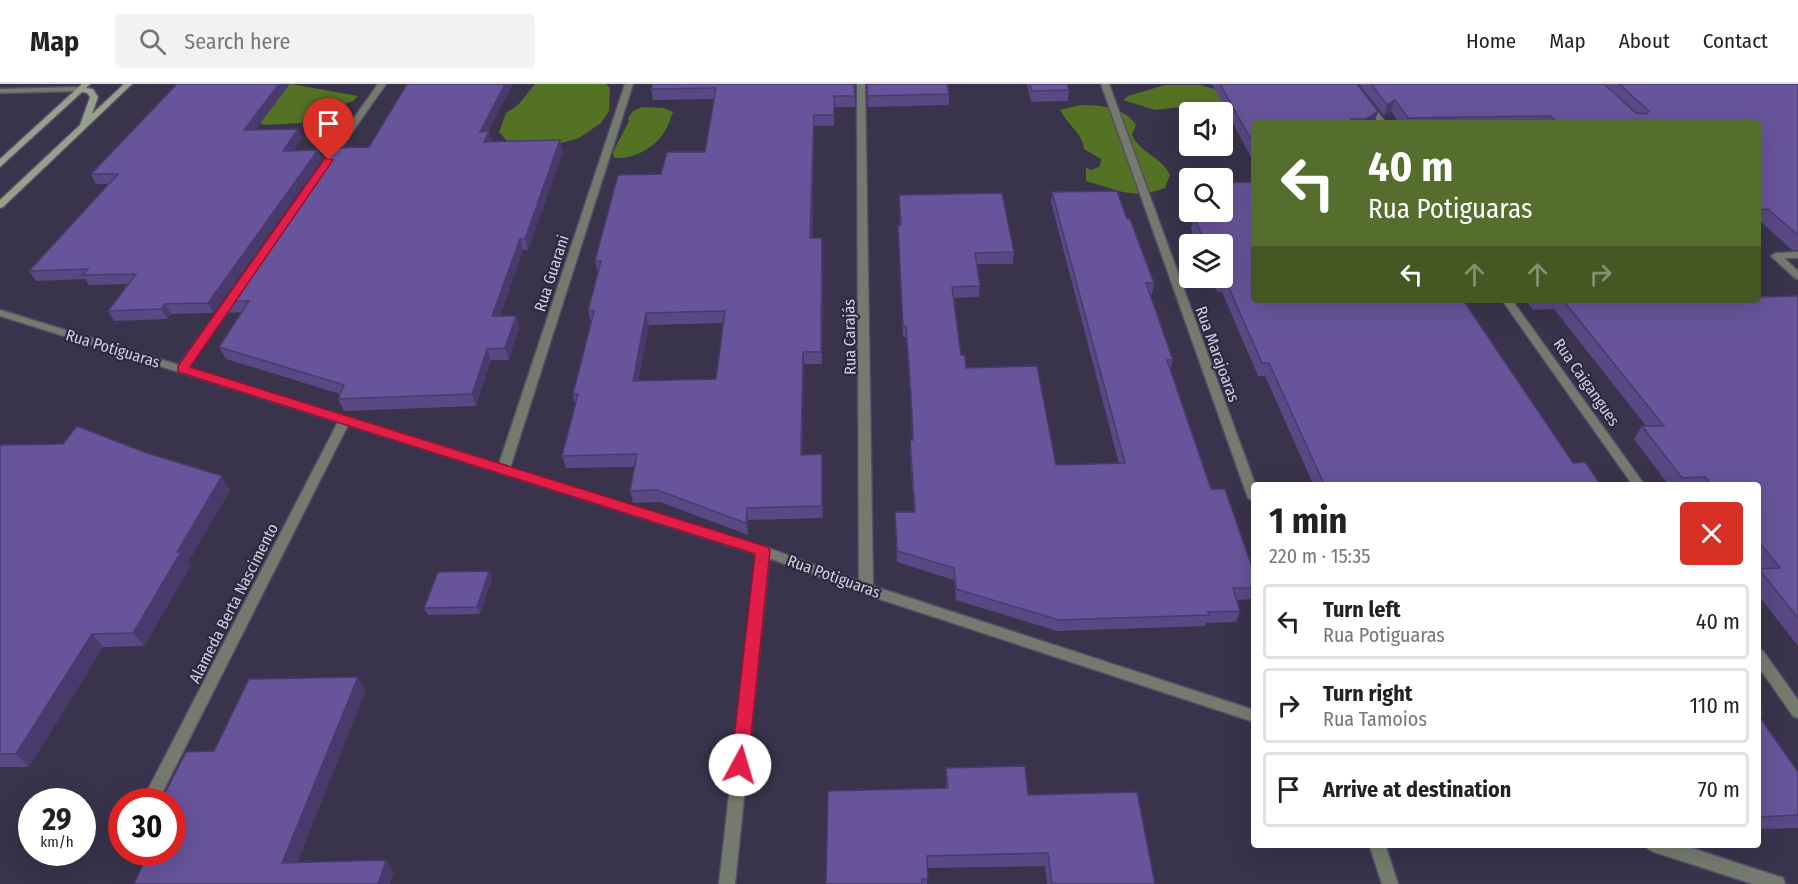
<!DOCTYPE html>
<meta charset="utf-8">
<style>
:root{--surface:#fff;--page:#f2f2f2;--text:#222;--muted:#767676;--line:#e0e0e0}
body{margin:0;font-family:"Fira Sans Condensed",sans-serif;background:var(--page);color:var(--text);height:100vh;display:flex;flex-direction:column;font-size:22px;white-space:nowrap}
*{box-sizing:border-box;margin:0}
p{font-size:20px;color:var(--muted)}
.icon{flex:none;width:33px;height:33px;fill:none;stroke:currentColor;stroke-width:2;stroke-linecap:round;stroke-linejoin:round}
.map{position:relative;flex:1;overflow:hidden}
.panel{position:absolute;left:1251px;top:398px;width:510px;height:366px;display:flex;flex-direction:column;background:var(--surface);border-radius:6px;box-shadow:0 6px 24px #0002}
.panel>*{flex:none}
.top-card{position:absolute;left:1251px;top:36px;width:510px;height:183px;border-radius:6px;box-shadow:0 6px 24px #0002;background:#566e2d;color:#fff;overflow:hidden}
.fabs{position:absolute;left:1179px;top:18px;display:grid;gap:12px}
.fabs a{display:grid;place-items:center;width:54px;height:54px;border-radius:6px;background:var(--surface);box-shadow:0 6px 24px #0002;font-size:30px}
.speed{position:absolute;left:18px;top:704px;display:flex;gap:12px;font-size:30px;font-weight:700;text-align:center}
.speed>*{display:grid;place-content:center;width:78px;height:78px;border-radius:50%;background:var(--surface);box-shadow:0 6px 24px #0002;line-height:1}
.speed small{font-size:15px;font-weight:400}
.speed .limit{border:9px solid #d22;background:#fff;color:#111}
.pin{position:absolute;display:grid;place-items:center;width:51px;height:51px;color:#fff;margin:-62px -26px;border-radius:50% 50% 50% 0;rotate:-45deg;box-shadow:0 0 6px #0007}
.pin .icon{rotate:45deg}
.me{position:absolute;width:66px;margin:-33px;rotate:6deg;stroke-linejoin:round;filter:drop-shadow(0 0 4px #0008)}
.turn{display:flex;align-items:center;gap:21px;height:126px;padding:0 18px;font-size:27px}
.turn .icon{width:78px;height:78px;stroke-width:2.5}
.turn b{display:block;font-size:42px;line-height:51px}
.lanes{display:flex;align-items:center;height:57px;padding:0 18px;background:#0003;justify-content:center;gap:30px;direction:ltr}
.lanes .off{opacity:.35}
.round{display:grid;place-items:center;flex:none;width:63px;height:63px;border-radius:6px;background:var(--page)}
.head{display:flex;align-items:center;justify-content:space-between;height:102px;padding:0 18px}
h1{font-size:36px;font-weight:700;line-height:45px}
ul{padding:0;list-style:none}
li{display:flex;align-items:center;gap:18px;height:75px;margin:0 12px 9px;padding:0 6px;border:3px solid var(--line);border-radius:6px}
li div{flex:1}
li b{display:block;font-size:22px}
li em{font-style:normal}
header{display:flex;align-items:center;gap:36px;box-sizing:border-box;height:84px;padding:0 30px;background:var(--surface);border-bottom:2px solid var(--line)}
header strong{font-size:28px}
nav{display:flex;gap:33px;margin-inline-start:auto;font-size:21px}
.search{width:420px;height:54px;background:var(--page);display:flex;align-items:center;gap:15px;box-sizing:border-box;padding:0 21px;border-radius:6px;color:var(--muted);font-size:22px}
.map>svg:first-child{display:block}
.forest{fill:#547224}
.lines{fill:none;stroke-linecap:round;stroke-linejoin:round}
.street-casing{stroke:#554f66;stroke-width:3}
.secondary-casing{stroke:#554f66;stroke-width:3}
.street{fill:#757a6e;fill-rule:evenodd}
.secondary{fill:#97a08d;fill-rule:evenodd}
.wall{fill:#594884;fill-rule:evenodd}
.shaded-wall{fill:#483b6c}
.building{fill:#67549a;stroke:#483b6c;stroke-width:1.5;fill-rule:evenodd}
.route{fill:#e11d48;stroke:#92132f;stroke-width:1.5}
.labels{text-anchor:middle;stroke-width:4.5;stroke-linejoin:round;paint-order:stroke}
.street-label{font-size:16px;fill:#d2d0df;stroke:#2e2941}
</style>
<header>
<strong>Map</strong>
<div class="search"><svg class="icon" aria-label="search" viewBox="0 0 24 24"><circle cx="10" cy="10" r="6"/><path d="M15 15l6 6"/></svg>Search here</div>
<nav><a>Home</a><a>Map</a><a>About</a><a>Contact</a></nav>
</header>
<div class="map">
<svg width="1798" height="800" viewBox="0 0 1798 800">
<rect width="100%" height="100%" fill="#39334b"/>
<path class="forest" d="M268 0H291L358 12 353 17 330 25 301 39 265 41 238 33Z
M535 0H606L610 4 609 27 601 39 579 54 555 61 508 58 499 48 506 29 518 21Z
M1165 1H1200L1232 10V30L1198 21 1155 26 1123 16 1128 12Z
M1080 21C1099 21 1125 23 1136 41L1132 51C1141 70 1161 72 1170 91L1165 104C1133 116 1118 106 1086 97V84L1092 86 1100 82 1101 75 1084 65C1082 49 1068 41 1060 26Z
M642 23 664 24 673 28C670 35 668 44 663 50 652 66 632 75 614 74L613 68 629 37 628 34 633 27Z"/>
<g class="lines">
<g class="street-casing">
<path id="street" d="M378 0H386L332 77H326L325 75Z
M625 0H633L510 384 768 464 859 497 857 0H865L873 502 1254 626V638L861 509 769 474 735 800H719L756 470 348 341 158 717H142L338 338 0 232V226L179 281 232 208H238L240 210 188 284 499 380Z
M1101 0H1109L1255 400 1254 418 1248 414Z
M1348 0H1356L1386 39H1378Z
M83 3 84 5 80 7 0 9V5Z
M1798 168V174H1784L1798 187V195L1795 194 1771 172 1776 169Z
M1502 216H1512L1644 400H1632Z
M1758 565 1763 567 1798 616V634L1793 632 1758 582Z
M1369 760H1385L1398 800H1382Z
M1646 760H1679L1777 792 1783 794 1785 800H1753L1654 768 1648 765Z"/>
</g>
<g class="secondary-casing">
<path id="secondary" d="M82 0H90L86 4 93 5 98 13 92 30 124 0H132L3 123 0 124V116L80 41 90 13 87 9 82 8 0 83V75Z"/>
</g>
<use href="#street" class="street"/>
<use href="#secondary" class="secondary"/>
</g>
<path class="wall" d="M177 0H290L255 46 298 45 302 54 293 66H318L322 75 213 229 171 230 167 235 114 237 108 227 128 200 89 201 85 195 36 197 29 187 109 100H96L91 90Z
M855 0V23H834V42H814L812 154 823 165 822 280H804L802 371 822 370 823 434 748 436V451L660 418 633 419 630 407 635 383 566 384 562 372 575 320 573 310 591 239 588 227 598 189 595 177 661 90 705 68 714 15 653 16 651 5ZM723 239 716 295 638 297 649 241Z
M867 0 949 10V21L868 23Z
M1027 0H1067L1069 6 1068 17 1031 18Z
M1212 0H1357L1375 38 1254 39V79Z
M1359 0H1798V166H1792L1761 138H1758V39H1399L1391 27 1384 32Z
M489 47 492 58 563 67 528 166H523L500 232H516L519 243 509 276H491L476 322 344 327 338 315 340 310 226 275 219 263 241 228 229 229 223 217 369 63Z
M1052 108 1127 135 1154 199 1152 210H1150L1173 276 1170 286 1211 405 1254 489V515L1237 516 1240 527 1236 538 1206 539 1205 542 1057 547 956 516 954 496 897 478 895 428H914L910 368V356H912L911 323 906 253H903L898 152V141H900L899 111 1014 168 1013 180H977L980 202 979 213 954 214 961 271 966 284 1056 381 1119 380 1051 118Z
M1198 128H1222L1573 379 1600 400H1313L1265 292H1258L1222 208H1217L1211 194H1222V160H1197L1191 145 1194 133H1200Z
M1798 212V562L1758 511V485H1759L1758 483V400H1668L1634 355 1642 342H1646L1554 225 1533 226 1526 216H1758Z
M0 361 230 406 188 478 191 481 144 562 103 563 29 683H0Z
M489 487 492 494 480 530 428 531 424 524Z
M1758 623 1763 630 1760 633 1798 688V744L1758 745Z
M946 684 1028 711 1155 800H1047L1045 782 927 784V800H826L946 704Z"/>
<path class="shaded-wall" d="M279 0H290L248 55 244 46Z
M505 0H513L483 58 480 48Z
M1395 16 1391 27 1384 32 1387 21Z
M1378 27 1375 38 1365 39 1366 35Z
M814 31V42L811 166 810 154Z
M298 45 302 54 287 76 283 67Z
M489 47 492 58H484Z
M560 56 563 67 528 166 525 155Z
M318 66 322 75 213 229 208 219Z
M822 154 823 165 822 280 821 268Z
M520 155 523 166 496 244 492 232Z
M165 220 171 230 167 235 161 225Z
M646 229 649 241 636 309 633 297Z
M516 232 519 243 509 276 505 264Z
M487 265 491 276 476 322 472 310Z
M803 268 804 280 802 383 801 371Z
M822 370 823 382V434L822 422Z
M222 392 230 406 188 478 191 481 144 562 133 549 177 468Z
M747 424 748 436V451L746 439Z
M489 487 492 494 480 530 477 523Z
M92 550 103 563 29 683 16 670Z
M358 593 366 606 293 790 282 779Z
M386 776 394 788 390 800H378Z"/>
<path class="building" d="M177 0H279L244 46 298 45 283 67 318 66 208 219 165 220 161 225 108 227 136 190 82 191 88 185 29 187 118 90H91Z
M407 0H505L480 48 489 47 484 58 560 56 525 155H520L492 232H516L505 264 487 265 472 310 338 315 344 301 219 263 249 217H223L332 64 369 63Z
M653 0H854L855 12H834V31H814L810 154H822L821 268H803L801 371 822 370V422L747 424 746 439 657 406 630 407 637 370 562 372 578 310H573L594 227H588L601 177H595L618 91 661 90 667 68H705L716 4 651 5ZM725 227 716 295 633 297 646 229Z
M867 0H947L949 10 867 12Z
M1030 0H1067L1069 6 1032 7Z
M1220 0H1357L1378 27 1366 35H1351L1354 39H1254V61Z
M1371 0H1604L1636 29 1647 30 1649 27 1619 0H1798V151L1768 125 1758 126V39H1557L1551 32 1408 34 1395 16 1387 21Z
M1254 98V216H1463L1573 379 1585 378 1600 400H1324L1269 279H1262L1225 195H1220V194H1222V160H1206L1194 133H1208L1206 128H1222V99Z
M1117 107 1127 135H1130L1154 199H1146L1173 276H1167L1211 405H1225L1254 489V504H1233L1240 527 1208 528 1209 531 1059 536 956 505 954 484 897 467 895 428H915L910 356H913L911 312 906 242H903L898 141H901L899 111 1002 109 1014 168 975 169 980 202 952 203 961 271H965L966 284 1037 282 1056 381 1125 379 1052 108Z
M1797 212H1798V534L1759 485 1780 484 1758 457V400H1711L1705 393 1682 394 1642 342H1664L1563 216H1758V213Z
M77 342 144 368 222 392 177 468H181L133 549 92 550 16 670H0V361L63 360Z
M489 487 477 523 424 524 438 488Z
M358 593 282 779 386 776 378 800H134L149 768H172V717H161L186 668 214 667 249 595Z
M1758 623 1763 630H1758Z
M1758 631 1798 688V731L1758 733Z
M1025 682 1028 711 1137 708 1155 800H1052L1048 769 927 772 928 795H922V800H826L828 707 948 704 946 684Z"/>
<path class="route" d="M325 74 333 76 190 283 768 463 770 467 748 681 746 686 740 689 733 686 731 681 755 470 178 288V282Z"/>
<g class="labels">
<g class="street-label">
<text transform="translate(551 189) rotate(-72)" y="6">Rua Guarani</text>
<text transform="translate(849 253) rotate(-91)" y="6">Rua Carajás</text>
<text transform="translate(113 264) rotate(17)" y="6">Rua Potiguaras</text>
<text transform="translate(1218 270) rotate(70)" y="6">Rua Marajoaras</text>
<text transform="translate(1587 298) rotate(55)" y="6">Rua Caigangues</text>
<text transform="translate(834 492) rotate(20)" y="6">Rua Potiguaras</text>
<text transform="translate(233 519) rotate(-63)" y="6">Alameda Berta Nascimento</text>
</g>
</g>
</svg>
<div class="fabs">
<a><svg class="icon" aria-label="sound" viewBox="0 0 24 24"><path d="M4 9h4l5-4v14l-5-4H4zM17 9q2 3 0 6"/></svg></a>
<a><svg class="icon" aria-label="search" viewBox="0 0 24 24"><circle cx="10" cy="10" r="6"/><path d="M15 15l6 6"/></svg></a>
<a><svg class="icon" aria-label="layers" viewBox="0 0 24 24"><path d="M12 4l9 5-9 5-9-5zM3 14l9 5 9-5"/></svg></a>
</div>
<div class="speed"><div>29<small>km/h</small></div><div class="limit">30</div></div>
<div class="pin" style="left:329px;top:76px;background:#d93025"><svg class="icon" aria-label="arrive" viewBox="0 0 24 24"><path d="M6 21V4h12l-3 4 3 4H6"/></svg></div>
<svg class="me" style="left:740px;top:681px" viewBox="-20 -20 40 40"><circle r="19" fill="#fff"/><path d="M0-13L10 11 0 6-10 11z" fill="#e11d48"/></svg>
<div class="top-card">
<div class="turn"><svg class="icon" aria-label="left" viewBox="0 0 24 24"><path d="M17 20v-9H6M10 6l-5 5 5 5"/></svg><div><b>40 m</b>Rua Potiguaras</div></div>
<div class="lanes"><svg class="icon" aria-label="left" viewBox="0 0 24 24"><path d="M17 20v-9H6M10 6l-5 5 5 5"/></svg><svg class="icon off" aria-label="ahead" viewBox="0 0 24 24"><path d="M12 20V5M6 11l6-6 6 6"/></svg><svg class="icon off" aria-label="ahead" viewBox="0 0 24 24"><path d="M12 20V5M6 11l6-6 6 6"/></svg><svg class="icon off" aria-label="right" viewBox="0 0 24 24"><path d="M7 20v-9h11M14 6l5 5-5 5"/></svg></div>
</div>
<section class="panel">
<div class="head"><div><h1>1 min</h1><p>220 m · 15:35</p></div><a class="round" style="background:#d93025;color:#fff"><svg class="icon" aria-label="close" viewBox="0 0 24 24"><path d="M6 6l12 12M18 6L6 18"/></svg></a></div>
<ul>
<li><svg class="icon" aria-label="left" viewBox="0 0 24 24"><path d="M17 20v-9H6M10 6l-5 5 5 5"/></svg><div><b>Turn left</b><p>Rua Potiguaras</p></div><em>40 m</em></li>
<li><svg class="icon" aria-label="right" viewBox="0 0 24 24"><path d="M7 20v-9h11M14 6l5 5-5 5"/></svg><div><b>Turn right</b><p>Rua Tamoios</p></div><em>110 m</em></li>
<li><svg class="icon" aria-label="arrive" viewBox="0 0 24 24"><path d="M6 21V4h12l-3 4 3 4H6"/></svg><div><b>Arrive at destination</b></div><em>70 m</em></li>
</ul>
</section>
</div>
